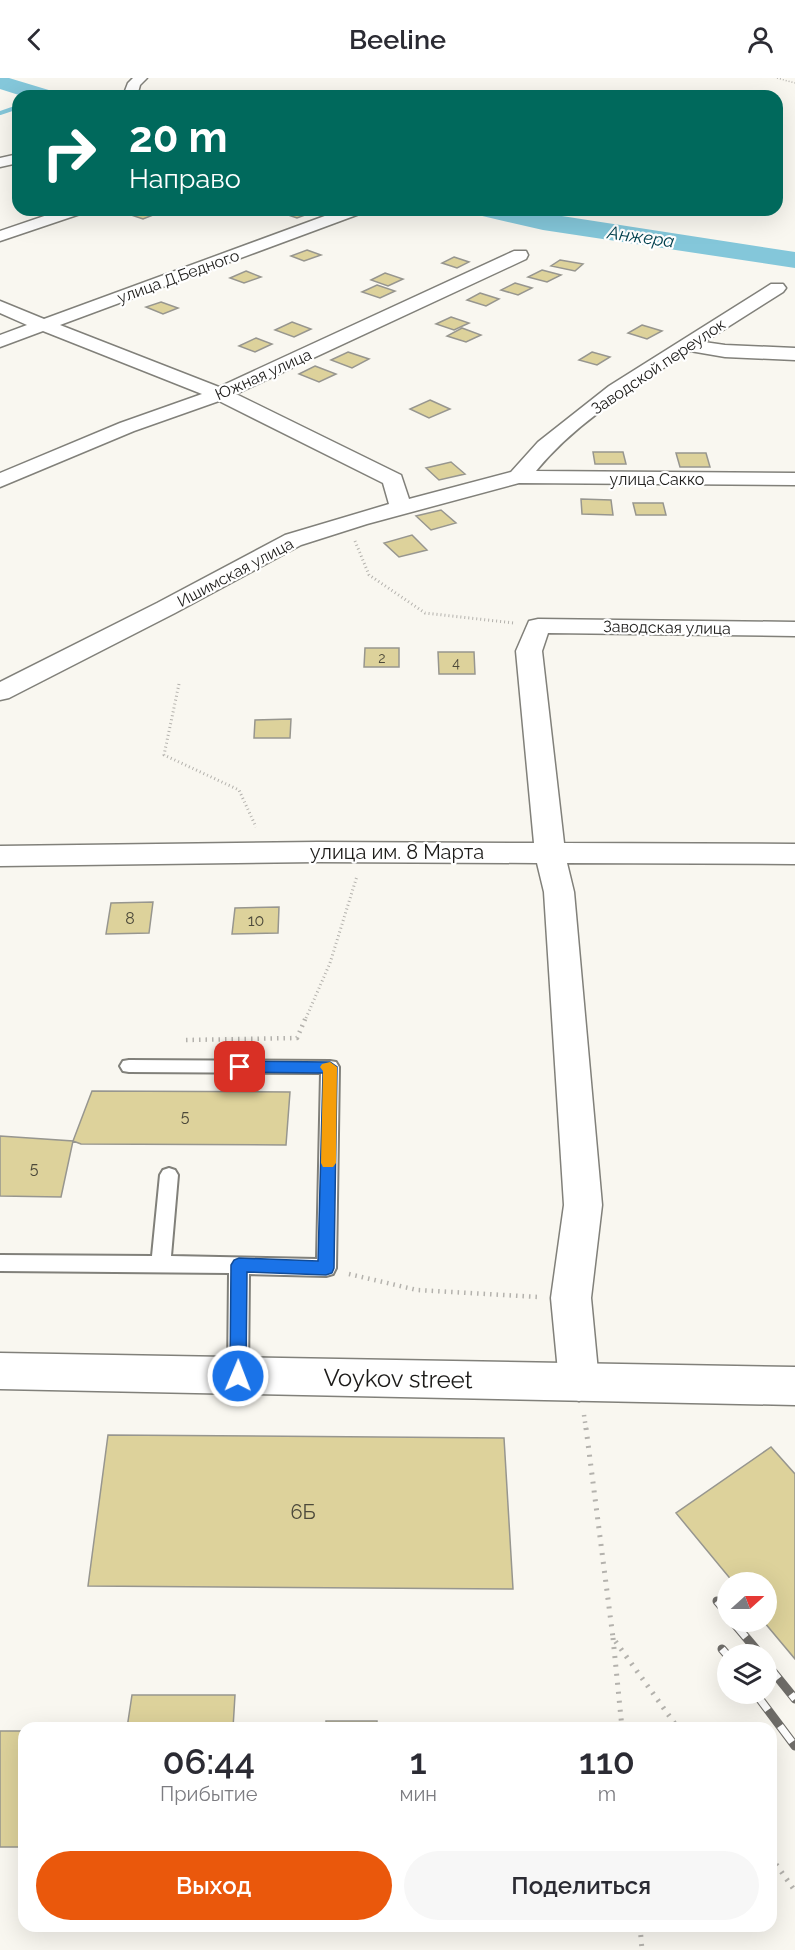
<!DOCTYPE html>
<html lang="ru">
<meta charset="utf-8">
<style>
:root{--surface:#fff;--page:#f7f7f7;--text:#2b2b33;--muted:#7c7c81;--accent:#ea580c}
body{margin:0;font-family:Raleway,sans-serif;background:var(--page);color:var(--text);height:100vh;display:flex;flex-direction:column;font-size:22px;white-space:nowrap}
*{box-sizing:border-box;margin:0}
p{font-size:20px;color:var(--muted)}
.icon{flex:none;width:33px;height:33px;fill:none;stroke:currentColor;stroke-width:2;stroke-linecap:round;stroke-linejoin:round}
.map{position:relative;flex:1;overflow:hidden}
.details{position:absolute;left:18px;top:1644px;width:759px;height:210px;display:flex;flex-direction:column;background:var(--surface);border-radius:18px;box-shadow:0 6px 24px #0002}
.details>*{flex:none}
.hud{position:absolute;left:12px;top:12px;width:771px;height:126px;border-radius:18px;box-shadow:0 6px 24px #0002;background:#00695c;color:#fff;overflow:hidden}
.needle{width:39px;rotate:69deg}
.tools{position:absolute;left:717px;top:1494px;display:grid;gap:12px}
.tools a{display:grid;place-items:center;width:60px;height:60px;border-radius:50%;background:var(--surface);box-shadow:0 6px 24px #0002;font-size:30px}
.pin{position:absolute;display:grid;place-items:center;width:51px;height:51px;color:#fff;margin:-26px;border-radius:12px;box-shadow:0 3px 9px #0006}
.me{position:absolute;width:66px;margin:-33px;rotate:1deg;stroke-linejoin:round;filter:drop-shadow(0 0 4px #0008)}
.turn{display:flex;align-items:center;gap:21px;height:126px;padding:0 18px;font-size:27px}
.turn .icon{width:78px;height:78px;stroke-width:2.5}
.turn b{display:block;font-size:42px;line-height:51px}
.eta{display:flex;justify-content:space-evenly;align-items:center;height:102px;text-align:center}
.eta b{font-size:36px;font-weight:600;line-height:42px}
.cta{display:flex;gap:12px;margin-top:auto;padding:12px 18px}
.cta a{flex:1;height:69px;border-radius:36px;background:var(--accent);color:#fff;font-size:24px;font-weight:600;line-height:69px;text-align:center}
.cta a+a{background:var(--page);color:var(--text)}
header{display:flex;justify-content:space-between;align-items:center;height:78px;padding:0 18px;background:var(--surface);font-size:27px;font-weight:600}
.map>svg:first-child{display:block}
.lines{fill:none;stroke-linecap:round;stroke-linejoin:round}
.stream{stroke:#84c7da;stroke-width:4}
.river{fill:#84c7da;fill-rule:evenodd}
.building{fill:#ddd29b;stroke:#97968f;stroke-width:1.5}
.lane-casing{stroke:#81807a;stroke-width:4}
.street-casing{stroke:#81807a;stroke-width:3}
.secondary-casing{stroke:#81807a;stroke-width:3}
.path-far3{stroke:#b4b2ad;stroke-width:1.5;stroke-dasharray:1 2;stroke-linecap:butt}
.path-far2{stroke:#b4b2ad;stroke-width:3;stroke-dasharray:1 3;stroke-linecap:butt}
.path-far1{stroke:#b4b2ad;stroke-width:4.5;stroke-dasharray:1.5 5;stroke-linecap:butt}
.path{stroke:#b4b2ad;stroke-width:5;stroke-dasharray:2 7;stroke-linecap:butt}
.lane{fill:#fff;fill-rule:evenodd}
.street{fill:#fff;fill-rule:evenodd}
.secondary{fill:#fff;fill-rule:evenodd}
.rail-casing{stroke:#6f6d69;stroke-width:9}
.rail{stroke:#fff;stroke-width:7;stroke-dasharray:20;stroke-linecap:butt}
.route{fill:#1a73e8;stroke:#114b97;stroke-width:1.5}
.slow{fill:#f59e0b}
.labels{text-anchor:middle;stroke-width:4.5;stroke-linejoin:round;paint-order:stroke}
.far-number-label{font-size:14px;fill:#4c493a}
.far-street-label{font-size:16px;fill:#1c1b19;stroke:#fff}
.number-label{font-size:16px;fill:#4c493a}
.far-water-label{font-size:18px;font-style:italic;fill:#00404e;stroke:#fff}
.street-label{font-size:20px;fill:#1c1b19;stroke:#fff}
.near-number-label{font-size:20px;fill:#4c493a}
.near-street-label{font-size:24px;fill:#1c1b19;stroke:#fff}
</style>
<header><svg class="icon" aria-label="back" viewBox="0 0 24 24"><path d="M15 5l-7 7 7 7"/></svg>Beeline<svg class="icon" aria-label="person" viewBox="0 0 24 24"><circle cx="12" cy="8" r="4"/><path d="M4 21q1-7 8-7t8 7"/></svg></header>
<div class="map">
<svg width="795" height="1872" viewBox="0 0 795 1872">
<rect width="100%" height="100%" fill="#f9f7f0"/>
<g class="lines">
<path class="stream" d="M39 18 42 17
M0 35 18 29"/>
<path class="river" d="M0 0H9L52 13 55 18H22L0 11Z
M474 132H523L795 174V190L543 152 478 137Z"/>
</g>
<path class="building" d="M138 132H148L158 135 143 141 128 136Z
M290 132H306L313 134 297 140 282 135Z
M307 172 321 177 304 183 291 178Z
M454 179 469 184 457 190 442 185Z
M560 182 583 186 575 193 551 188Z
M542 192 561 197 547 204 528 199Z
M246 193 261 199 244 205 230 200Z
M385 195 403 201 388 208 371 202Z
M515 205 532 210 518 217 501 212Z
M377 207 395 213 380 220 362 214Z
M480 215 499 221 486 228 467 222Z
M161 224 178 230 163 236 146 229Z
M451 239 469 245 454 252 436 246Z
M292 244 311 251 294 259 275 252Z
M642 247 662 253 647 261 628 255Z
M462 250 481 257 466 264 447 258Z
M256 260 272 266 255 274 239 268Z
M348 274 369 281 352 290 331 282Z
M592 274 610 279 597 287 579 282Z
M315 288 336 296 319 304 299 296Z
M430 322 450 331 429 340 410 331Z
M593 374H623L626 386H595Z
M676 375H706L710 389H680Z
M451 384 465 396 439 402 426 390Z
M581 421 611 422 613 437 582 436Z
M633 425H663L666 437H636Z
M441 432 456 445 431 452 416 438Z
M412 457 427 472 399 479 384 465Z
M365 570H399V589H364Z
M438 574H474L475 596H439Z
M291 641 290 660H254L255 642Z
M153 824 149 855 106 856 111 825Z
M279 829 278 855 232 856 235 830Z
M92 1013 290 1014 286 1067 81 1066 73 1063Z
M0 1058 73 1063 61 1119 0 1118Z
M108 1357 504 1360 513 1511 88 1508Z
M771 1369 795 1396V1581L764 1544H766V1504H733L676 1435Z
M132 1617H235L233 1650H127Z
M326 1643H377V1650H326Z
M0 1653H24V1769H0Z"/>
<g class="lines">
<g class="lane-casing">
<path id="lane" d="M129 982 330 983 336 984 339 989 336 1190 333 1196 326 1198 249 1196 248 1298 245 1305 238 1307 231 1305 228 1298 229 1195 0 1193V1177L152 1178 160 1097 163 1092 169 1090 175 1092 178 1097 171 1178 317 1181 321 995 129 994 123 993 120 988 123 983Z"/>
</g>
<g class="street-casing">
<path id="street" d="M133 0H147L140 7 137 18H123L128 5Z
M18 76V85L0 89V80Z
M62 132H85L83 135 0 163V153Z
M341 132H364L362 135 60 247 219 309 514 173H526L528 177 526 181 236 316 401 397 409 421 511 394 538 364 609 308 771 206H783L786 210 783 214 704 264 725 267 795 270V282L725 279 690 273C636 308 577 343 536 393L795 395V407L519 405 367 446 301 467 175 535 9 620 0 622V604L157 525 285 457 389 426 383 405 219 323 134 353 0 409V395L120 345 202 316 43 253 0 269V257L27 247 0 235V223L44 241Z
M538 541 795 544V558L548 555 542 573 564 765 795 766V786L567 785 574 814 602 1127 591 1220 599 1304 593 1317 579 1323 565 1317 559 1304 551 1220 564 1127 544 814 537 785 318 784 0 788V768L318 764 534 765 516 573 529 543Z"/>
</g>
<g class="secondary-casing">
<path id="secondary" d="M0 1275 795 1289V1327L0 1311Z"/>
</g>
<path class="path-far3" d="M777 0 795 5"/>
<path class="path-far2" d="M355 463 369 497 425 535 514 545
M179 606 164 677 239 712 256 749
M306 940 330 885 357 798"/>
<path class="path-far1" d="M186 962 297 960 306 939
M349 1196 417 1212 538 1219
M584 1337 586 1351"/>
<path class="path" d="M586 1350 613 1560 678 1650
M613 1560 622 1650
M771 1779 795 1813
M640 1848 642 1872"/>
<use href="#lane" class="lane"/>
<use href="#street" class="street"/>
<use href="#secondary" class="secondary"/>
<g class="rail-casing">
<path id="rail" d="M717 1523 728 1536
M733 1544 760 1576
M722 1571 728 1578
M766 1585 795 1621
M756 1616 795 1668"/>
</g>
<use href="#rail" class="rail"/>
</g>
<path class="route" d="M240 983 330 984 337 989 334 1190 332 1195 326 1197 247 1194 246 1298 244 1303 238 1305 232 1303 230 1298 231 1187 234 1182 239 1180 318 1183 323 995 240 994 233 989Z"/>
<path class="slow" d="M330 984 337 989 336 1085 333 1089H323L321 1085 323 993 320 989 322 986Z"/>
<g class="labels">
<g class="far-number-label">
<text x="382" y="585">2</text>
<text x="456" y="590">4</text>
</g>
<g class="far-street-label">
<text transform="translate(178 198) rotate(-20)" y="6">улица Д.Бедного</text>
<text transform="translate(658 288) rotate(-34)" y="6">Заводской переулок</text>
<text transform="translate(263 296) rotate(-24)" y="6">Южная улица</text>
<text x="657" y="407">улица Сакко</text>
<text transform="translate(235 494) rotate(-28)" y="6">Ишимская улица</text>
<text transform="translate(667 549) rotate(1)" y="6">Заводская улица</text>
</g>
<g class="number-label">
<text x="130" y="846">8</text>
<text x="256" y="848">10</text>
<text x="185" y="1044">5</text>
<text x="34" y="1096">5</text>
</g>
<g class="far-water-label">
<text transform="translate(641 159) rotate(8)" y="6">Анжера</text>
</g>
<g class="street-label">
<text x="397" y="781">улица им. 8 Марта</text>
</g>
<g class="near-number-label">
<text x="303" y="1441">6Б</text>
</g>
<g class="near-street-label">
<text transform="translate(398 1301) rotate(1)" y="8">Voykov street</text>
</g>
</g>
</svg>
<div class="tools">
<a><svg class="needle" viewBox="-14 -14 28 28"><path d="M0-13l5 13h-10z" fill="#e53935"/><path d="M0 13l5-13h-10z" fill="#7c7c81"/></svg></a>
<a><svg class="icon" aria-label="layers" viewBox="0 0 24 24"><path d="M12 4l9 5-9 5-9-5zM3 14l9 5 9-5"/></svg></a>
</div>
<div class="pin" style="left:240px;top:989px;background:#d93025"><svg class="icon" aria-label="arrive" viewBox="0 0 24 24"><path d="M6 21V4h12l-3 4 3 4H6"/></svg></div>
<svg class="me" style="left:238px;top:1298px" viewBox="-20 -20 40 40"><circle r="17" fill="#1a73e8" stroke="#fff" stroke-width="3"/><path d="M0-11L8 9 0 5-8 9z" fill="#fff"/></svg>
<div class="hud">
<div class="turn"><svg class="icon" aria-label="right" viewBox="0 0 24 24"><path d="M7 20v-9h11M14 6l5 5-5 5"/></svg><div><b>20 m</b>Направо</div></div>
</div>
<section class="details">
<div class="eta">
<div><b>06:44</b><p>Прибытие</p></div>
<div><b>1</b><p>мин</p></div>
<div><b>110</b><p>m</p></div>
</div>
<div class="cta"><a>Выход</a><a>Поделиться</a></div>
</section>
</div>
